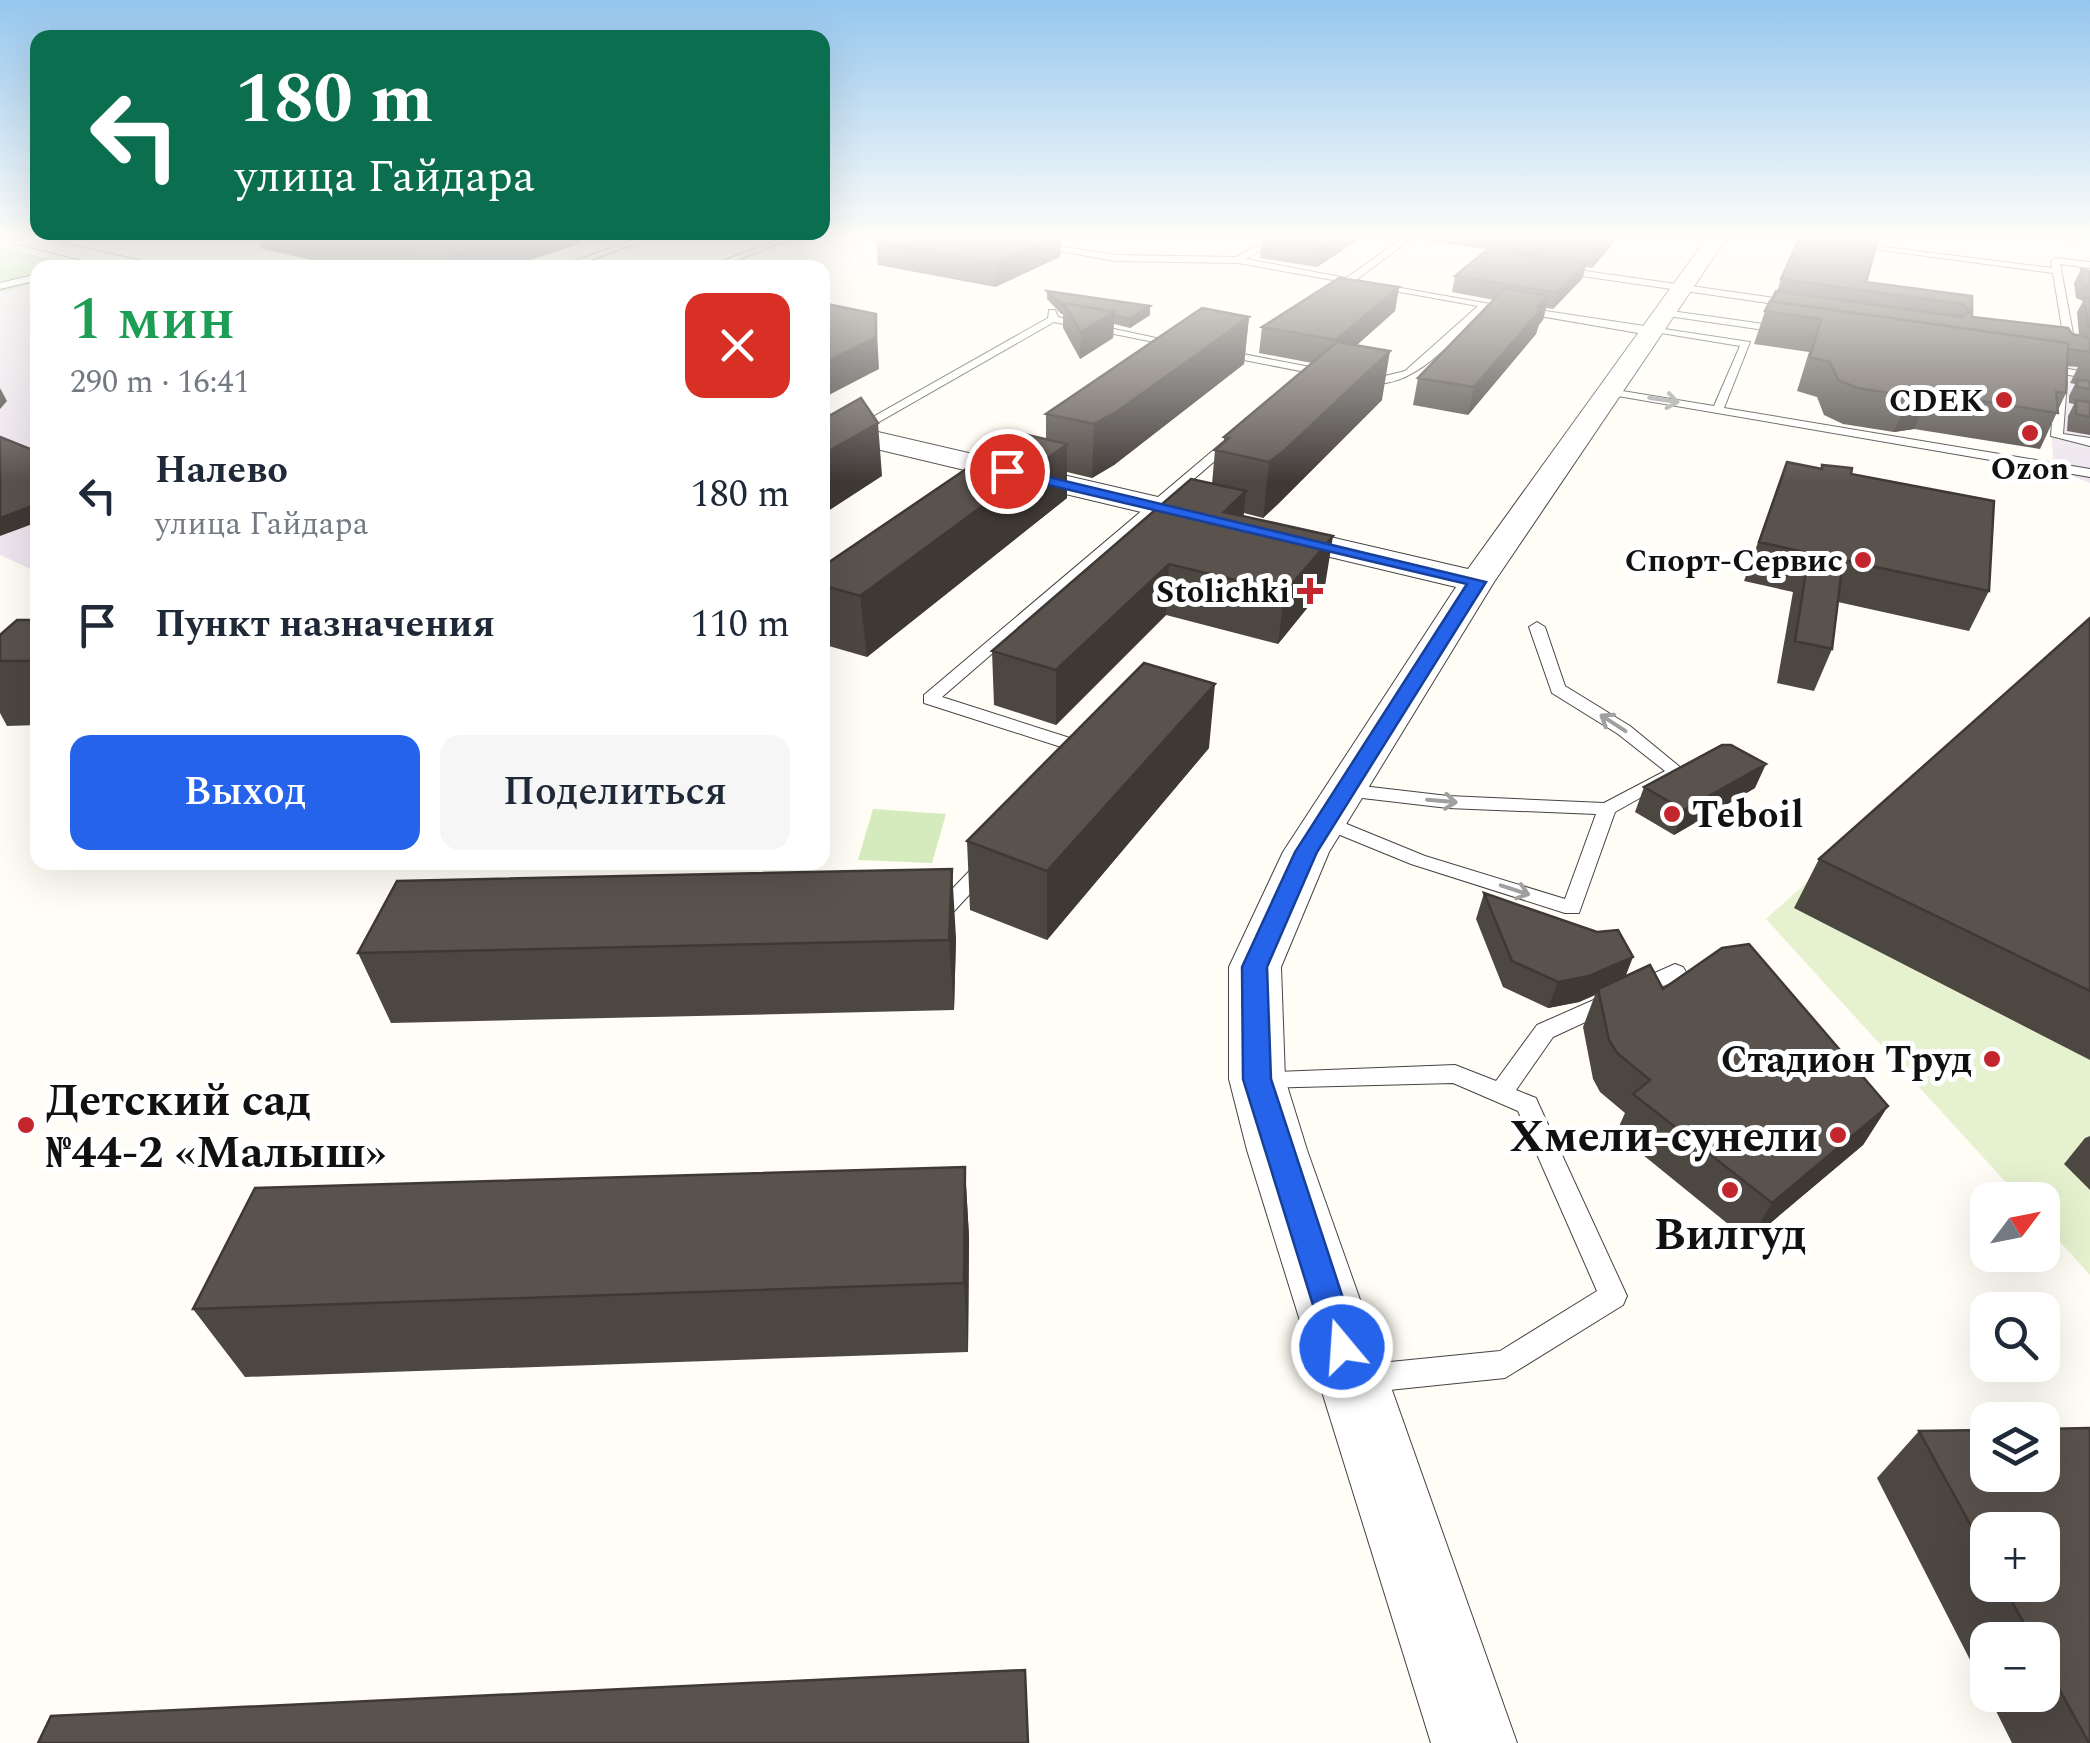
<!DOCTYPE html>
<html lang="ru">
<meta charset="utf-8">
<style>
:root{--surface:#fff;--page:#f6f6f7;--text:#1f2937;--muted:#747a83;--accent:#2563eb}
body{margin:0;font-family:Spectral,serif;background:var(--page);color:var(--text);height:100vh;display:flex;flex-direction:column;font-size:38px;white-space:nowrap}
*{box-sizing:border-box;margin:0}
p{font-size:32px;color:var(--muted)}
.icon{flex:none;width:55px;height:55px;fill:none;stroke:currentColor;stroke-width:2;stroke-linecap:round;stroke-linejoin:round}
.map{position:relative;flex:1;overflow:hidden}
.side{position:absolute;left:30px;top:260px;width:800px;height:610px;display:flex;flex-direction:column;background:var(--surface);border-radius:20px;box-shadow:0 10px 40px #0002}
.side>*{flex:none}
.top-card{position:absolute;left:30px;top:30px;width:800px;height:210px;border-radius:20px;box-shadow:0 10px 40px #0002;background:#0b6e4f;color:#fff;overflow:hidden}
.needle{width:65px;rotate:58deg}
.controls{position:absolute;left:1970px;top:1182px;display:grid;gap:20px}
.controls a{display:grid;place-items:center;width:90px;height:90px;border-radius:20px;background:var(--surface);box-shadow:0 10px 40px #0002;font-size:50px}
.pin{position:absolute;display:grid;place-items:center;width:85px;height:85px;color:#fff;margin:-42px;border:5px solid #fff;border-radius:50%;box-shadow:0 2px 10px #0007}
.me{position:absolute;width:110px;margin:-55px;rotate:342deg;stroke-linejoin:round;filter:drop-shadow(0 0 8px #0008)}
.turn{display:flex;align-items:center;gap:35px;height:210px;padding:0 40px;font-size:45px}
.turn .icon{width:130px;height:130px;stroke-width:2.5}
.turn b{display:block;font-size:70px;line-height:85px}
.round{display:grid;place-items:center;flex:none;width:105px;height:105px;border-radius:20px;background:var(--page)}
.head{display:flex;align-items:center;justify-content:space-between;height:170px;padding:0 40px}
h1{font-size:60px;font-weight:600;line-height:75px;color:#1e9e55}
.primary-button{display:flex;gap:20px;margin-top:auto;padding:20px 40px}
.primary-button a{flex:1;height:115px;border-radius:20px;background:var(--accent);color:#fff;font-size:40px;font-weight:600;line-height:115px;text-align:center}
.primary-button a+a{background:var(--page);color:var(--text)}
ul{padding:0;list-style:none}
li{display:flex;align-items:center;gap:30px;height:130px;padding:0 40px}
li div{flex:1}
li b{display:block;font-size:38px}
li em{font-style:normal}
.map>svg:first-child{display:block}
.industrial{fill:#eee6ef}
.green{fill:#d5ebbd}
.forest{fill:#b9dc9c}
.pitch{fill:#e6f2cf}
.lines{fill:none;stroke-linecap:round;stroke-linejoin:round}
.service-casing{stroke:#444;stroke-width:2}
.tertiary-casing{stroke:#444;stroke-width:2}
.service{fill:#fff;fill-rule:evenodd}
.tertiary{fill:#fff;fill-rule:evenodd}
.wall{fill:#4d4742;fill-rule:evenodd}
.shaded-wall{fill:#3f3936}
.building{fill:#5a524d;stroke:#3f3936;stroke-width:2.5}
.oneway{stroke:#a0a0a0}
.route{fill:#2563eb;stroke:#184099;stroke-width:2.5}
.poi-dot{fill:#c4262e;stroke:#fff;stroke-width:4}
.labels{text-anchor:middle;stroke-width:10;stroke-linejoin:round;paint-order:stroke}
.far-poi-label{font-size:32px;font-weight:bold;fill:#111;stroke:#fff;text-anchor:end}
.poi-label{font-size:38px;font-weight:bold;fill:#111;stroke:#fff;text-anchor:start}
.near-poi-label{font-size:45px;font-weight:bold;fill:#111;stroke:#fff;text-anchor:start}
</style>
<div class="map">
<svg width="2090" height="1743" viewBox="0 0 2090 1743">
<rect width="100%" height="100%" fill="#fffdf5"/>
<path class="industrial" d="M37 283V572L0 555V292Z
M2090 359V483L2054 469 2046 368Z"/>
<path class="green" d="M873 809 946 814 932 863 858 860Z"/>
<path class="forest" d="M0 247 85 267 38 268 37 283 0 292Z"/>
<path class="pitch" d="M2090 626V1275L2043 1223 2042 1200H2022L1766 919Z"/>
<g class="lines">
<g class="service-casing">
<path id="service" d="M637 239H649L568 268H554Z
M780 239H791L718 268H704Z
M994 239H1012L1115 255 1236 257 1269 239H1279L1246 259 1346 278 1402 239H1411L1356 280 1496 305 1487 307C1454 338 1405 403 1354 378L1355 376H1385L1405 371 1478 306 1238 263 1115 261Z
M1800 239H1822L2052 268 2051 261 2055 258 2090 262V268L2060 264 2075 344 2090 346V352L2065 346 2053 273Z
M2068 239H2081L2077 242Z
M111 257 114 262 74 268 75 266Z
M1557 267 1795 301 1800 304 1795 307 1554 272Z
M38 274V280L0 289V283Z
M1519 307 1750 342 1724 408 2090 469V477L1606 394V390L1610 389 1714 406 1740 346 1655 332 1650 335 1516 312Z
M1049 310H1055L1058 317 1184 344 1179 347 1054 322 858 434 848 431 1048 318Z
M1664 310 1786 327 1791 330 1786 333 1661 315Z
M1222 350 1331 371 1336 374 1331 377 1218 355V351Z
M2042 364 2090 373V379L2038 369 2037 367Z
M2061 378 2067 381 2063 434 2090 438V446L2051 436 2055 381Z
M1229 437 1239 440 942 697 1095 746 1098 750 1095 754H1083L924 703V695Z
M1537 622 1545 627 1565 686 1630 726 1686 772 1615 812 1579 913H1565L1411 864 1318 826 1315 822 1318 818H1332L1425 856 1565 899 1596 814 1448 808 1345 796 1336 790 1345 784 1448 796 1604 803 1665 771 1618 734 1552 693 1529 627Z
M986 859 996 865 993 869 945 921H931L928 916 931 911 979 861Z
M1675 964 1683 967 1686 972 1683 977 1553 1037 1516 1090 1536 1098 1539 1105 1627 1296 1623 1305 1505 1378 1360 1393 1350 1389 1345 1379 1350 1369 1360 1365 1500 1351 1597 1291 1518 1111 1453 1083 1260 1088 1252 1085 1248 1079 1252 1073 1455 1065 1496 1081 1537 1025Z"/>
</g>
<g class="tertiary-casing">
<path id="tertiary" d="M10 239H45L151 263 153 268H114L13 243Z
M1706 239H1726L1494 582 1329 852 1281 967 1285 1079 1307 1150 1517 1743H1431L1247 1150 1229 1079V967L1283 852 1456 587 822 436V419L1468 569Z"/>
</g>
<use href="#service" class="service"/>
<use href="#tertiary" class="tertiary"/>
</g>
<path class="wall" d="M258 239H581V243L506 268H349L262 249Z
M885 239H1061L1060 257 995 287 878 265 876 242Z
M1262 239H1360L1317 267 1260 258Z
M1414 239H1617L1592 268 1586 267 1582 279 1553 309 1546 308 1543 320 1538 325 1536 334 1468 415 1413 405 1418 378 1494 300 1452 292 1455 276 1498 251Z
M2081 269 2090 271V435L2067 431 2068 416 2074 404 2069 403V396L2075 384 2070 383 2078 367 2067 366 2066 393 2040 449 1914 429 1894 432 1843 424 1824 415 1817 397 1797 391 1809 352 1754 344 1765 311 1777 291 1781 279 1866 282 1972 296V317L2079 336 2077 312 2083 301 2076 298 2074 283Z
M1399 287 1395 311 1357 345 1382 400 1278 504 1263 518 1244 513 1243 516 1325 586 1278 644 1166 615 1056 725 994 705 992 651 1212 484 1215 450 1224 443V437L1312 363 1259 353 1262 327Z
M1047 291 1150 315 1130 328 1114 324 1113 338 1080 359 1063 328V314H1061L1047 299Z
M1249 317 1244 364 1114 465 1092 478 1067 472V498L867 657 822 644V567L1046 439V414Z
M1787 462 1821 469 1822 465 1851 474 1989 591 1969 631 1838 602 1832 649 1814 691 1777 683 1793 592 1744 581Z
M2090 618V1060L1794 908 1819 859Z
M38 620V725L7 726 0 713V635Z
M1209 748 1047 940 970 910 967 841Z
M1644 787 1755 788 1674 835 1635 812Z
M1484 893 1625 976 1663 989 1888 1106 1863 1145 1749 1241 1616 1133 1625 1113 1600 1092 1593 1079 1583 1027 1595 995 1579 1002 1548 1008 1503 987 1476 919Z
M956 938 954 1010 391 1023 358 953Z
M2090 1136V1190L2064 1164 2085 1138Z
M965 1167 969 1237 968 1352 245 1377 193 1309Z
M2090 1428V1743H2012L1988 1695H2042V1640H1988V1695L1877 1478 1919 1431 1988 1430V1475H2042V1429ZM1988 1530H2042V1585H1988Z"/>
<path class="shaded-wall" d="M506 239H581V243L506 268H439L437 260Z
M1050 239H1061L1060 257 995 287V263Z
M1328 239H1360L1317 267 1320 244Z
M1600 239H1617L1592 268Z
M1586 263 1582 279 1553 309 1557 293Z
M1399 287 1395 311 1333 366 1336 340Z
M1549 296 1543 320 1539 325 1536 334 1468 415 1474 387 1537 307Z
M1150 306V315L1130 328V319Z
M1114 312 1113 338 1080 359 1081 332Z
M876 314 879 369 823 398 822 364Z
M1249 317 1244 364 1114 465 1092 478 1094 424Z
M1390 351 1382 400 1278 504 1263 518 1269 462Z
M0 388 7 401 0 409Z
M1930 393 1914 429 1894 432 1909 396Z
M878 423 882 476 822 515V455Z
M1067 444V498L867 657 860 596Z
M1246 491 1241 540 1224 512Z
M38 504V522L0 536V518Z
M1333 536 1325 586 1278 644 1285 592Z
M1169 564 1166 615 1056 725V670Z
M1215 684 1209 748 1047 940V871Z
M1766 764 1755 788 1674 835 1684 810Z
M952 869 956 938 954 1010 949 940Z
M1633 957 1623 983 1598 989 1595 995 1579 1002 1548 1008 1558 982Z
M1888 1106 1863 1145 1749 1241 1772 1203Z
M965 1167 969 1237 968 1352 964 1283Z"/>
<path class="building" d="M330 239H506L437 260Z
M885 239H1050L995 263 876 242Z
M1286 239H1328L1320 244Z
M1799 239H1878L1866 282 1972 296V317L2068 328 2072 334 2090 338V352L2068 349V343L1771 301 1776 291 1961 317 1970 311 1962 304 1781 279Z
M1488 249 1586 263 1557 293 1455 276Z
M2081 269 2090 271V286L2083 284Z
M1339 278 1399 287 1336 340 1262 327Z
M1505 288 1549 296 1537 307 1542 308 1474 387 1418 378Z
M1047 291 1150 306 1130 319 1114 316V312L1063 303V306L1061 305Z
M2084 297 2090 298V327L2088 326Z
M1770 301 2068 343 2066 393 2056 392 2058 413 1930 393 1909 396 1857 388 1838 380 1830 362 1810 357 1821 319 1765 311Z
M822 303 876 314V337L822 364Z
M1063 303 1114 312 1081 332Z
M1202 308 1249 317 1116 412 1094 424 1046 414Z
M1337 342 1390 351 1285 450 1269 462 1215 450 1229 438 1224 437Z
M2077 380 2090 381V389L2077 387Z
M861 398 878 423 822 455V420Z
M2076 400 2090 402V417L2076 414Z
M1019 433 1067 444 860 596 822 585V567Z
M0 437 38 452V504L0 518Z
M1787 462 1822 469V465L1852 468 1851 474 1994 501 1989 591 1843 560 1832 649 1795 641 1809 553 1759 542Z
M1191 479 1246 491 1224 512 1333 536 1285 592 1169 564 1056 670 992 651Z
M2090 618V991L1819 859Z
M17 620H38V661H0V635Z
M1144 663 1215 684 1047 871 967 841Z
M1722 745H1731L1766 764 1684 810 1644 787Z
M952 869 949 940 358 953 397 881Z
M1484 893 1597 932 1618 930 1633 957 1589 976 1558 982 1512 961Z
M1749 944 1888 1106 1772 1203 1633 1094 1650 1080 1617 1053 1609 1040 1598 989 1650 965 1663 989 1722 948Z
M965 1167 964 1283 193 1309 255 1188Z
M2090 1428V1743H2089L2042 1658V1640H2033L2003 1585H2042V1530H1988V1557L1919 1431 1988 1430V1475H2042V1429Z
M1025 1670 1028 1743H38L51 1716Z"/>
<defs><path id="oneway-shaft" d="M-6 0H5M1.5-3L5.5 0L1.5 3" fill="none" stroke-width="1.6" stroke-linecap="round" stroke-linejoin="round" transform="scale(2.5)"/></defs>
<g class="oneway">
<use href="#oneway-shaft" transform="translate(1664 400) rotate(9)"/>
<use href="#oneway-shaft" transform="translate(1613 723) rotate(-147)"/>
<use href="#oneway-shaft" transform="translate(1442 801) rotate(5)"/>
<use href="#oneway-shaft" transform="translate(1515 890) rotate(18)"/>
</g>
<linearGradient id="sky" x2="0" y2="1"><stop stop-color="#95c6ee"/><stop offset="0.49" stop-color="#fffefa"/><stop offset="1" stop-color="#fffefa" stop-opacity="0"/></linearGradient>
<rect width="2090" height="483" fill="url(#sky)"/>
<path class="route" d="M1007 467 1486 582 1317 852 1267 967 1271 1079 1359 1347 1354 1358 1342 1362 1331 1358 1326 1347 1243 1079 1242 967 1295 852 1467 584 1002 474 1000 471Z"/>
<g class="poi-dot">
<circle cx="2004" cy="400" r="10"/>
<circle cx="2030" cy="433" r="10"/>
<circle cx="1863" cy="560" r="10"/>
<path d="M1305 576h10v10h10v10h-10v10h-10v-10h-10v-10h10z"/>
<circle cx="1672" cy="814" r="10"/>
<circle cx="1992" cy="1059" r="10"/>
<circle cx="26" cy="1125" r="10"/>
<circle cx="1838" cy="1135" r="10"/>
<circle cx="1730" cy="1190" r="10"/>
</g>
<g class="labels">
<g class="far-poi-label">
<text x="1984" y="411">CDEK</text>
<text x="2030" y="479" text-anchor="middle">Ozon</text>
<text x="1843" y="571">Спорт-Сервис</text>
<text x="1290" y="602">Stolichki</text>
</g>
<g class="poi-label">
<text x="1692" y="827">Teboil</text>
<text x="1972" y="1072" text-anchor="end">Стадион Труд</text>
</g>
<g class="near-poi-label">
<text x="46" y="1115">Детский сад<tspan x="46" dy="52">№44-2 «Малыш»</tspan></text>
<text x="1818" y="1151" text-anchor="end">Хмели-сунели</text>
<text x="1730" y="1249" text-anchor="middle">Вилгуд</text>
</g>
</g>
</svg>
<div class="controls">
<a><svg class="needle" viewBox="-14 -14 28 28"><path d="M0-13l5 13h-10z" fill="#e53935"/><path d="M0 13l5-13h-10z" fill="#747a83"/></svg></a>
<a><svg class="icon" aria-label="search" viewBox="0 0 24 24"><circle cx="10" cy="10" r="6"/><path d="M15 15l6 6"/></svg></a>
<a><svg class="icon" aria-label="layers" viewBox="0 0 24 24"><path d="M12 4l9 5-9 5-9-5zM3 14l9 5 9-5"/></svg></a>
<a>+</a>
<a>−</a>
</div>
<div class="pin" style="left:1007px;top:471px;background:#d93025"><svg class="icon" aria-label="arrive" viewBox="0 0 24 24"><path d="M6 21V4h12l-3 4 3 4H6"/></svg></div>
<svg class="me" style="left:1342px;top:1347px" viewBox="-20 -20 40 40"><circle r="17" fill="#2563eb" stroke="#fff" stroke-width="3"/><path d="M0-11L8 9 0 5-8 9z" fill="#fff"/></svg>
<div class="top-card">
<div class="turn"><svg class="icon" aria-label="left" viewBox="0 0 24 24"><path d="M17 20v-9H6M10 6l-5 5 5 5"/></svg><div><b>180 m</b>улица Гайдара</div></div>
</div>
<section class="side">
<div class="head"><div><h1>1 мин</h1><p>290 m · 16:41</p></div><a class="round" style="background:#d93025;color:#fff"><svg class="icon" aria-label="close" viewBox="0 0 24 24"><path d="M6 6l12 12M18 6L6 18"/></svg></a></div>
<ul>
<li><svg class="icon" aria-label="left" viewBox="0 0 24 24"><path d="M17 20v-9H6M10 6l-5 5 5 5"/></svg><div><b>Налево</b><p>улица Гайдара</p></div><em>180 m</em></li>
<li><svg class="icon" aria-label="arrive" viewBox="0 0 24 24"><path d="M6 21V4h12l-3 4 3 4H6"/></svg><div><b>Пункт назначения</b></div><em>110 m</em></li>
</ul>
<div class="primary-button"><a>Выход</a><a>Поделиться</a></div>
</section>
</div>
